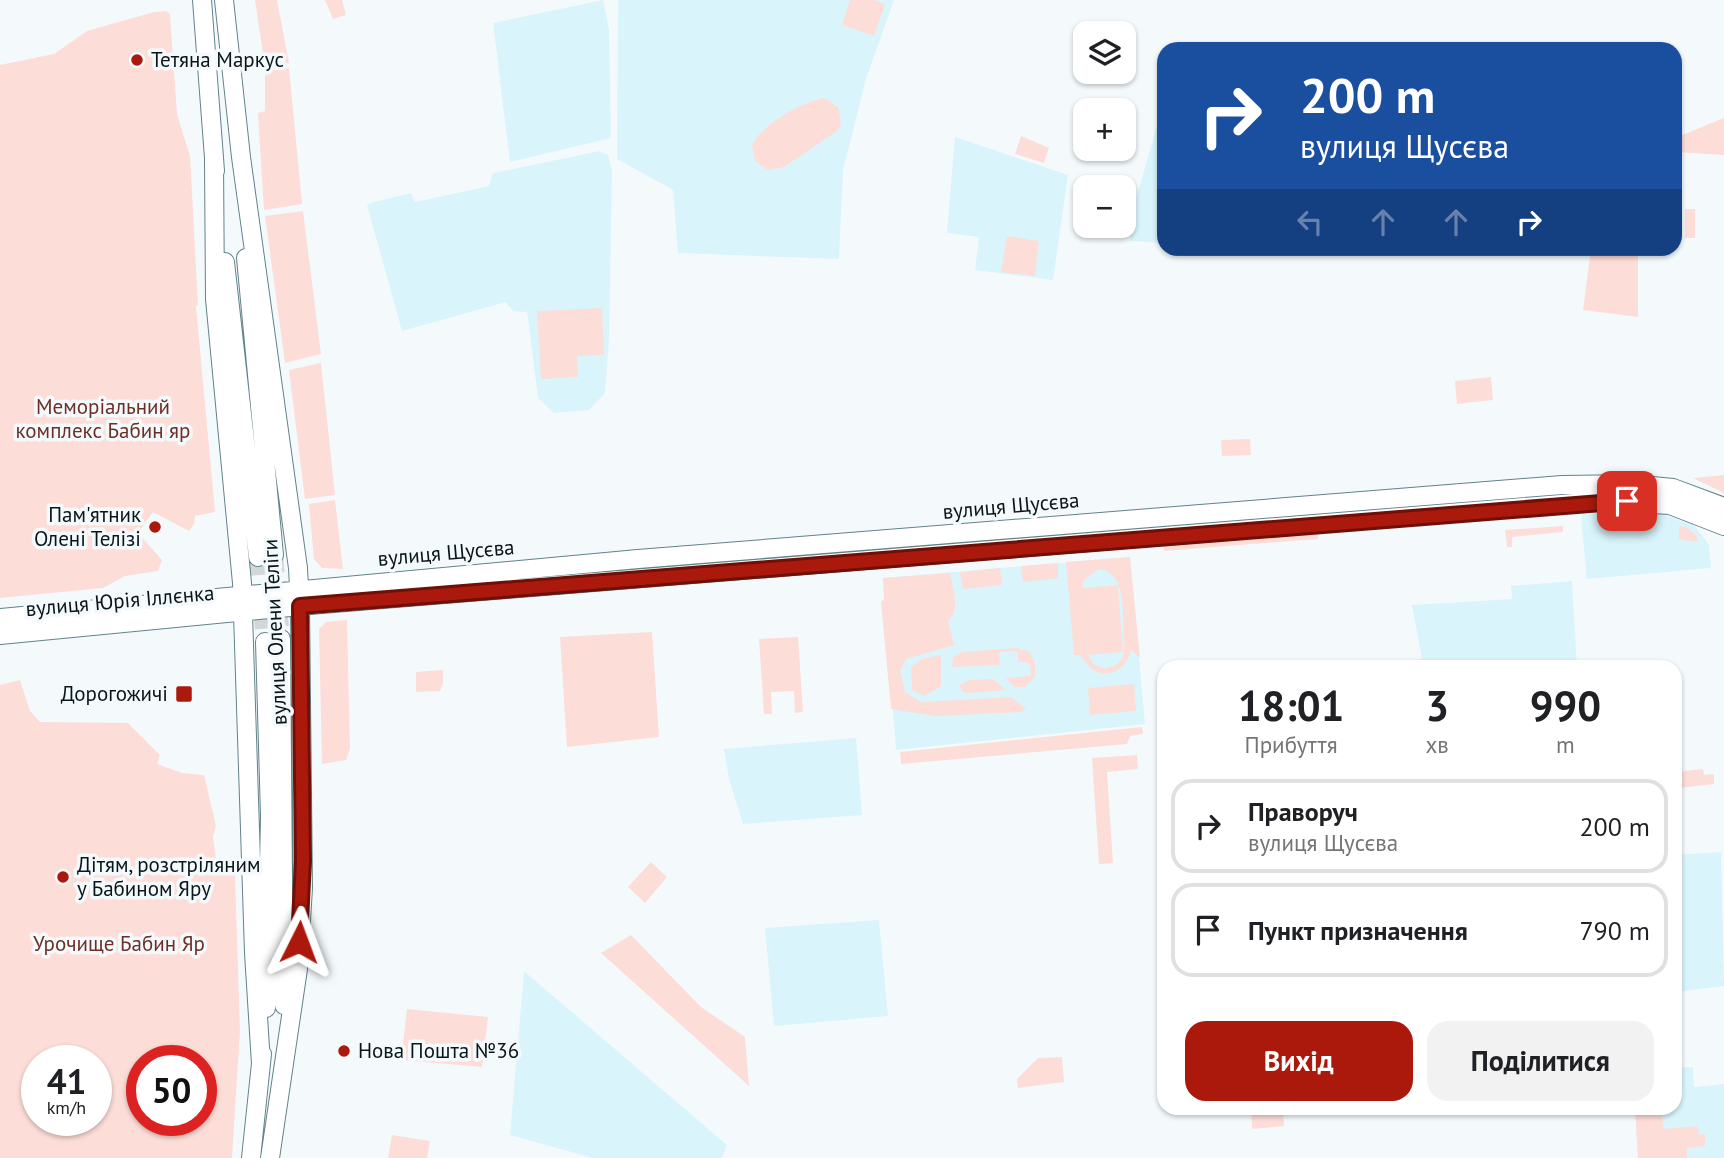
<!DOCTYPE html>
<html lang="uk">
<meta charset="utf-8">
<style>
:root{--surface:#fff;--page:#f2f2f2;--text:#202124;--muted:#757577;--line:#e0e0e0;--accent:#aa190c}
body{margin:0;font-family:"PT Sans",sans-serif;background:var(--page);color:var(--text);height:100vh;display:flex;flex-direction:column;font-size:26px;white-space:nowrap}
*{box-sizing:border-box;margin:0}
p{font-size:23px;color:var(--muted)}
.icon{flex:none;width:38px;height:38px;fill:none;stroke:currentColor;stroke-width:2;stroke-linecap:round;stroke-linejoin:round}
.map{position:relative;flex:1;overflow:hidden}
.drawer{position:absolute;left:1157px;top:660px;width:525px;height:455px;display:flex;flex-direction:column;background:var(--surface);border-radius:21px;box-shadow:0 2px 5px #0004}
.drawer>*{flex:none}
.hud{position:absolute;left:1157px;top:42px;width:525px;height:214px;border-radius:21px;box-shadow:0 2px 5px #0004;background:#1a4fa0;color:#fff;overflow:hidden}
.tools{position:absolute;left:1073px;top:21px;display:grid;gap:14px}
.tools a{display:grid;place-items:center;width:63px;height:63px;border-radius:14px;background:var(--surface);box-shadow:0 2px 5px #0004;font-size:35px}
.speed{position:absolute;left:21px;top:1045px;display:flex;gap:14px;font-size:35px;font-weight:700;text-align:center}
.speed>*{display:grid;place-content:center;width:91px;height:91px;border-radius:50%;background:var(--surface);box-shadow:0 2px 5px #0004;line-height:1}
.speed small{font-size:18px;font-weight:400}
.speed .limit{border:10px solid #d22;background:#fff;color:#111}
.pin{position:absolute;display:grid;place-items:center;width:60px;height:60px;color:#fff;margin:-30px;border-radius:14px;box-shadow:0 4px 10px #0006}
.me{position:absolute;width:77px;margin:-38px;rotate:3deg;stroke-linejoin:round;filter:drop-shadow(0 0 5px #0008)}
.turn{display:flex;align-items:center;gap:24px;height:147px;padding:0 28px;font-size:32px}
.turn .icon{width:91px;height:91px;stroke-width:2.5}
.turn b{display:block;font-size:49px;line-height:60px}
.lanes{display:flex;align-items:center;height:66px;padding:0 28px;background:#0003;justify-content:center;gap:35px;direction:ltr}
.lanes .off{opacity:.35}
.eta{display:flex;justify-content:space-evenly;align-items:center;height:119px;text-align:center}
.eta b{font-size:42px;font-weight:800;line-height:49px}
.action{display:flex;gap:14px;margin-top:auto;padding:14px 28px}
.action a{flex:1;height:80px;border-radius:21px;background:var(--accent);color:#fff;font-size:28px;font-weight:800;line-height:80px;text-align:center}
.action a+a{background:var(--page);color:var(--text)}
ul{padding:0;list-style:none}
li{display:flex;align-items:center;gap:21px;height:94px;margin:0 14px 10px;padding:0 14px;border:4px solid var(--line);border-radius:21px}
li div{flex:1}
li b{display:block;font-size:26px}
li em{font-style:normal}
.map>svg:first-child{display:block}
.built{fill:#daf4fc}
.green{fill:#fdddd8;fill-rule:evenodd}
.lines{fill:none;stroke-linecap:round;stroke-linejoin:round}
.major-tunnel{stroke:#d1d8da;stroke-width:18;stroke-dasharray:18 9;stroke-linecap:butt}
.major-casing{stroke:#62828a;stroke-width:20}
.major{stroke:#fff;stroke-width:18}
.route-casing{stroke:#6e1008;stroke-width:18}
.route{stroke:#aa190c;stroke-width:12}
.poi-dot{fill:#aa190c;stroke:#f4fafc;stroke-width:2.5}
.labels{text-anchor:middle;stroke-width:7;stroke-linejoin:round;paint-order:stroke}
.poi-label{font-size:21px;fill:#091519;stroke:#f4fafc;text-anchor:start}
.park-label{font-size:21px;fill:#6c2f26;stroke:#f4fafc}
.street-label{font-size:21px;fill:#091519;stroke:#f4fafc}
</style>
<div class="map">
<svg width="1724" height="1158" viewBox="0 0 1724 1158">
<rect width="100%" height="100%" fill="#f4fafc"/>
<path class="built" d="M603 0 609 29 611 138 510 162 493 23Z
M618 0H894L866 79 843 170 839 259 678 253 673 190 617 159Z
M1164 124V243L1130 241 1131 215 1140 185 1156 129Z
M955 137 1068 175 1053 280 975 270 979 237 947 233Z
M600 151 608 155 612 171 609 340 605 393 589 410 554 413 538 398 527 312 513 311 506 302 402 331 367 205 370 203 411 193 415 202 489 186 493 173Z
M1626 511 1659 513 1694 525 1709 545 1711 568 1587 579 1581 519 1583 514Z
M1130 557 1145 724 896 750 883 578Z
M1572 581 1577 667H1411V661L1422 659 1412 605 1512 599 1511 586Z
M856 738 862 815 743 824 729 779 724 749Z
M1721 852 1724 986 1675 992V855Z
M879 920 888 1016 774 1026 765 928Z
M524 971 727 1145 722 1158H593L510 1135Z
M1693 1067 1694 1087 1724 1084V1158H1638L1635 1108H1675V1068Z"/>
<path class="green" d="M255 0H277L289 63 265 67Z
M325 0H342L346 15 333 19Z
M850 0H874L885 4 874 36 842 25Z
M166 11 170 14 177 114 190 156 198 305 196 306 215 512 195 516 194 524 189 531 153 512 138 533 162 560 158 571 125 576 103 588 0 598V65L54 54 87 31 154 12Z
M289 68 302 204 264 210 258 113 265 111V71Z
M824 98 838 107 841 124 837 131 784 167 768 170 755 161 752 145C762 124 802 102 824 98Z
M1724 118V155L1675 152V138Z
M1021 136 1049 148 1044 163 1015 154Z
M1685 209H1695V238H1685Z
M303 211 321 354 285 363 265 216Z
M1007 236 1039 241 1035 276 1001 272Z
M1591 249H1638V317L1583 310Z
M602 308 604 355 577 356 578 377 541 379 537 311Z
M321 363 335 495 305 499 289 370Z
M1491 377 1493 400 1457 404 1455 381Z
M1250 439 1251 455 1222 456 1221 440Z
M1724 475V493L1693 478Z
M335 500 343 569 322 568 314 559 309 504Z
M1563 526V532L1512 537V547H1507L1505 530Z
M1679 526 1686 527 1697 536V542L1679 539Z
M1318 532V539L1164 551V544Z
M1130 557 1140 658 1131 650C1125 678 1092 682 1081 655H1074L1066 562ZM1099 569C1129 572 1122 623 1124 645 1125 659 1119 666 1105 668L1094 665 1088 655 1123 652 1118 585 1083 588V598V581Z
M1058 563V578L1023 582 1021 566Z
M1000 568 1002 585 963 589 960 572Z
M950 573C953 588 961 610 948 621L954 645 906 659 900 671 905 692 921 702 1012 697 1026 709 1022 712 935 716 891 709 881 602 884 599 883 578Z
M347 620 350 749 346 760 322 764 319 629 326 622Z
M652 632 659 737 567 747 560 637Z
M798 637 803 712 795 713 794 691 771 692 772 714H764L759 639Z
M1017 648 1030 652 1035 664V677L1025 687H1014L1006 678 1031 676 1030 663 1018 662 1017 651 999 652 1000 665 952 667 953 657 962 652Z
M941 655V686L925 696 912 690 911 667 922 659Z
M443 670V683L440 691 416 692V672Z
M993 679 1006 690 969 693 963 692 959 685 970 680Z
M20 680 30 711 40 722 128 723 160 755 157 764 182 773 204 775 216 826 213 837 217 867 223 873 235 875 240 1031 232 1158H0V685ZM37 1060H96V1120H37ZM142 1060H201V1120H142Z
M1134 684 1136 711 1090 715 1088 688Z
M1142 727 1143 734 1130 736 1127 744 901 764 900 752Z
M1137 755 1138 769 1107 772 1113 863 1099 864 1092 758Z
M1703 769 1704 775 1714 774V784L1679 788 1675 772Z
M651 862 667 877 645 903 628 887Z
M631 935 701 1007 745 1037 749 1086 601 953Z
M407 1009 488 1017 482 1067 401 1060Z
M1062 1057 1064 1082 1018 1088 1017 1079 1038 1058Z
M1251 1108H1283L1284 1126 1252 1129Z
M1635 1108H1662L1663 1129 1697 1126 1699 1135 1705 1134V1146L1687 1148V1158H1638Z
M392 1135 430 1141 427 1158H388Z"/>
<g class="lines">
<path class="major-tunnel" d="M274 555 281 639
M258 557 265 642"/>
<g class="major-casing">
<path id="major" d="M202 0 215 171
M224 0 241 157 298 568 300 606 303 888 298 969 270 1158
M214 160 215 299 242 583 254 953 261 1064
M246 258 274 555
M225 262 258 557
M0 618 638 559 1562 485 1632 484 1673 488 1724 507
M0 635 321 604 1598 501 1670 505 1724 526
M281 639 284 1005
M265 642 270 816 266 1008
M251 1158 262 1054"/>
</g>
<use href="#major" class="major"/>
</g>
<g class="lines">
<g class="route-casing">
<path id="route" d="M299 942 303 861 300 606 1627 501"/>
</g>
<use href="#route" class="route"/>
</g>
<g class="poi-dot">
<circle cx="137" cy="60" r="7"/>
<circle cx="155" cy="527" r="7"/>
<rect x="175" y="685" width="18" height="18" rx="3.5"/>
<circle cx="63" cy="877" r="7"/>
<circle cx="344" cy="1051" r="7"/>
</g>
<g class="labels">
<g class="poi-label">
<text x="151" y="67">Тетяна Маркус</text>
<text x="141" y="522" text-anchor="end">Пам'ятник<tspan x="141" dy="24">Олені Телізі</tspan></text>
<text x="168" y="701" text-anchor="end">Дорогожичі</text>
<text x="77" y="872">Дітям, розстріляним<tspan x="77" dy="24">у Бабином Яру</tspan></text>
<text x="358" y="1058">Нова Пошта №36</text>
</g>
<g class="park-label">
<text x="103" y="414">Меморіальний<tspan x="103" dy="24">комплекс Бабин яр</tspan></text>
<text x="119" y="951">Урочище Бабин Яр</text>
</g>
<g class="street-label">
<text transform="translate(1011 506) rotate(-5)" y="7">вулиця Щусєва</text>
<text transform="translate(446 553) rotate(-5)" y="7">вулиця Щусєва</text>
<text transform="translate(120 601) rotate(-5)" y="7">вулиця Юрія Іллєнка</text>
<text transform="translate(275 632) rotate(-93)" y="7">вулиця Олени Теліги</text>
</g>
</g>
</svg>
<div class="tools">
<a><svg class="icon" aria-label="layers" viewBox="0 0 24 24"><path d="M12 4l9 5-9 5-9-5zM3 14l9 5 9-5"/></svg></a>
<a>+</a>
<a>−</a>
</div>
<div class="speed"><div>41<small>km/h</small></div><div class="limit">50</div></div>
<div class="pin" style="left:1627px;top:501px;background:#d93025"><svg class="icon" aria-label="arrive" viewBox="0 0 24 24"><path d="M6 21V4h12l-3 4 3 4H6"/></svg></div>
<svg class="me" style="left:299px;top:942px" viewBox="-20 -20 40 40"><path d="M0-17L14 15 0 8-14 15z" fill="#aa190c" stroke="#fff" stroke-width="4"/></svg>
<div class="hud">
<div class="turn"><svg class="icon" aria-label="right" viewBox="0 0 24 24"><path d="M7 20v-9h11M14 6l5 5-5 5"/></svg><div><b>200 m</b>вулиця Щусєва</div></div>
<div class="lanes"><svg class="icon off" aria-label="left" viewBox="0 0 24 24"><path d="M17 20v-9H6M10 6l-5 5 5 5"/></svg><svg class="icon off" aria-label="ahead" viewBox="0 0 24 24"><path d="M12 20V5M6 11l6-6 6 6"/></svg><svg class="icon off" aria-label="ahead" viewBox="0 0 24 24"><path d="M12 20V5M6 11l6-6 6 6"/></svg><svg class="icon" aria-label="right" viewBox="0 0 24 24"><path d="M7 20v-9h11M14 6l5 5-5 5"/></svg></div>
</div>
<section class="drawer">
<div class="eta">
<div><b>18:01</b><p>Прибуття</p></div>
<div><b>3</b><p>хв</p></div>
<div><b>990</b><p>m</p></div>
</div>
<ul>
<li><svg class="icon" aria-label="right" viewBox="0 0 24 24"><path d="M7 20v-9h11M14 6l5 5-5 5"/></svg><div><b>Праворуч</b><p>вулиця Щусєва</p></div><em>200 m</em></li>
<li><svg class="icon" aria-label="arrive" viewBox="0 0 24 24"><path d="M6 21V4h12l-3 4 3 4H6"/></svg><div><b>Пункт призначення</b></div><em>790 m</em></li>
</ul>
<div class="action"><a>Вихід</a><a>Поділитися</a></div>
</section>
</div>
